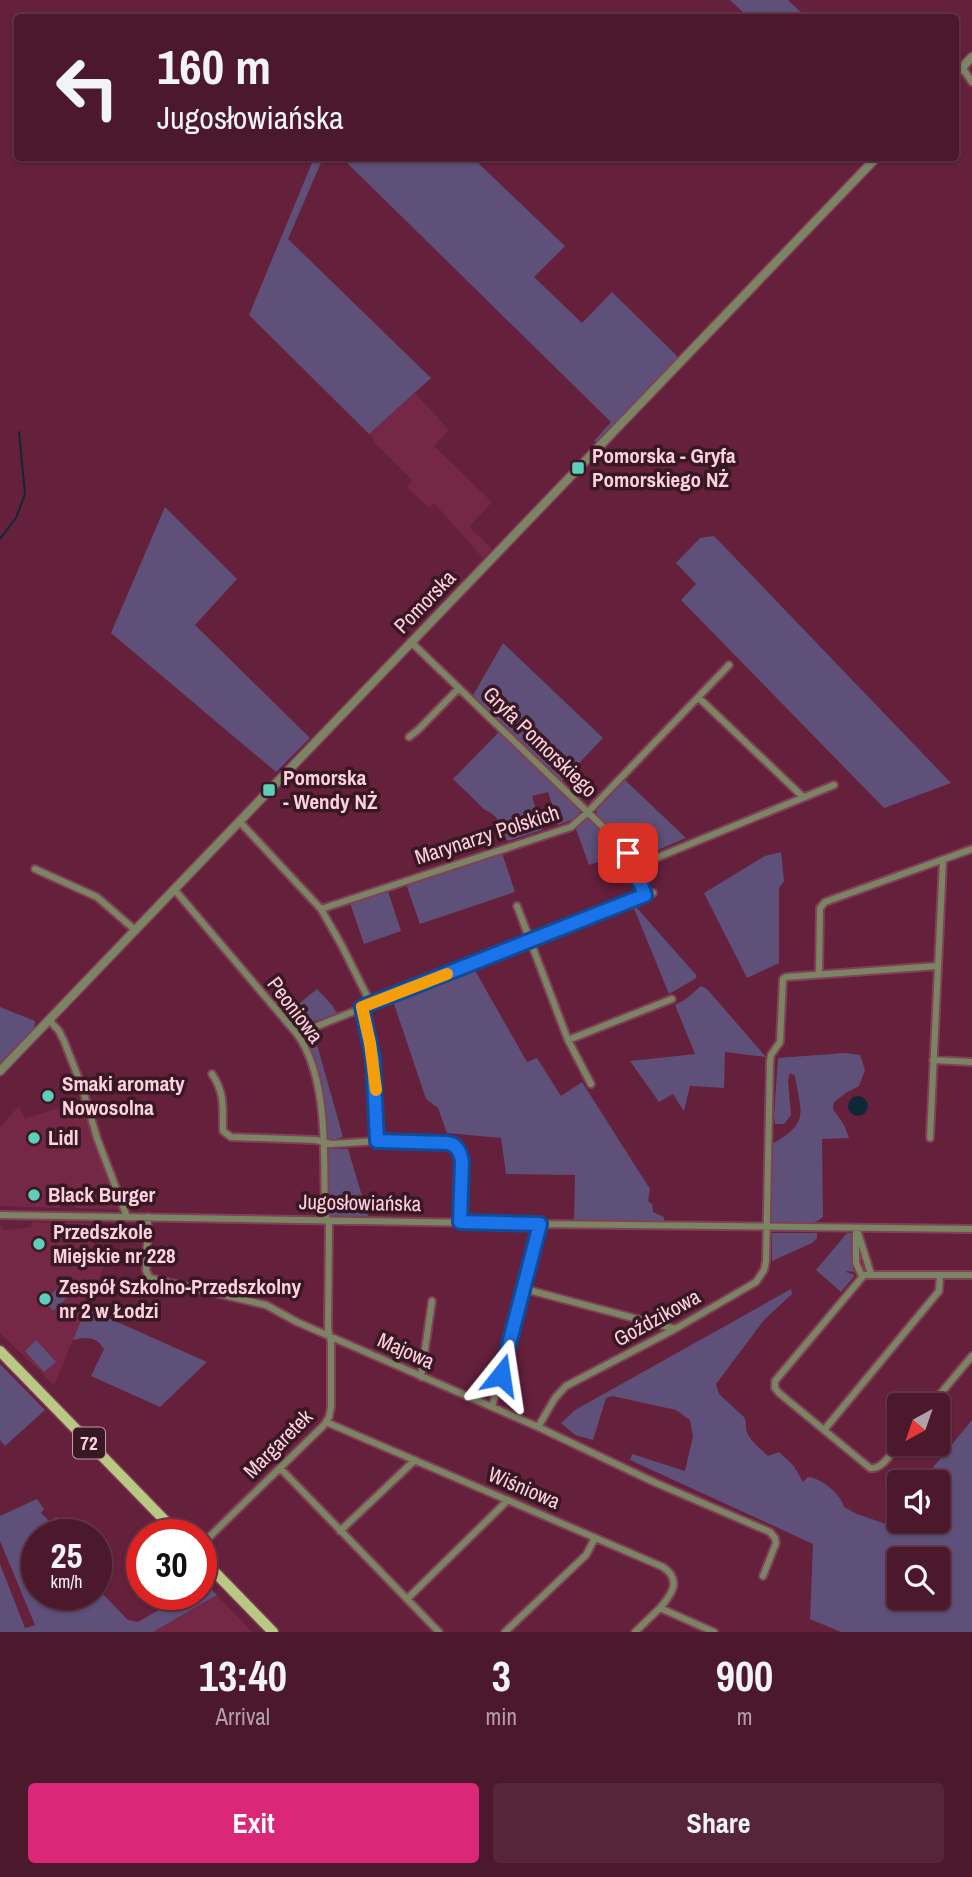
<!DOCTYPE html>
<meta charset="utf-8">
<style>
:root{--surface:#4c182c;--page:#562538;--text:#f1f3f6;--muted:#b2a0a9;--line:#633748;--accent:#db2777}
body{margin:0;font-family:"Archivo Narrow",sans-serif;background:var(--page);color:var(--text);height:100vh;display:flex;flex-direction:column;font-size:26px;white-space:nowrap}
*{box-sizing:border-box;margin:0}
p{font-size:23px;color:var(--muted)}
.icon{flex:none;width:38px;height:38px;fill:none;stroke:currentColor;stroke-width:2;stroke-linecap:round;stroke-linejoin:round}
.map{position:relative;height:1632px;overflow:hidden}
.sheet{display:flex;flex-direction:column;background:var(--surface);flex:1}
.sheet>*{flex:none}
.banner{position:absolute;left:14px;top:14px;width:945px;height:147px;border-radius:7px;box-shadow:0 2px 5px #0004,0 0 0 2px var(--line);background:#4c182c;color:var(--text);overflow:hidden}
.needle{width:46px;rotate:220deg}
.buttons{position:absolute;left:887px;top:1393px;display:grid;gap:14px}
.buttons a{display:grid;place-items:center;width:63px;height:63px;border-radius:7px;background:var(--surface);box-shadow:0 2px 5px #0004,0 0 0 2px var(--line);font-size:35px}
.speed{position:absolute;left:21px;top:1519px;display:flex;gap:14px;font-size:35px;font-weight:700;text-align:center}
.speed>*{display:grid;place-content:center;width:91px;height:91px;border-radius:50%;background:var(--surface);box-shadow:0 2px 5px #0004,0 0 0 2px var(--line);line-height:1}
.speed small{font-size:18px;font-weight:400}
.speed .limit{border:10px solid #d22;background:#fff;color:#111}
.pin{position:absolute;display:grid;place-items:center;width:60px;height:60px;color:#fff;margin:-30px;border-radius:14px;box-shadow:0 4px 10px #0006}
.me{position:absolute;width:77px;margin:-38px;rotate:15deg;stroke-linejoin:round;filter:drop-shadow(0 0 5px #0008)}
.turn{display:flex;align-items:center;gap:24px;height:147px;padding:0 28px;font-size:32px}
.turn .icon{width:91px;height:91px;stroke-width:2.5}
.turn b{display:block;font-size:49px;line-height:60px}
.eta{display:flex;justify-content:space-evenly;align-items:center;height:119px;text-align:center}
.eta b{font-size:42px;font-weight:800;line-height:49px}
.cta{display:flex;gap:14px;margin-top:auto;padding:14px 28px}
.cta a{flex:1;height:80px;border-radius:7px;background:var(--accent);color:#fff;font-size:28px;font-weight:800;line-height:80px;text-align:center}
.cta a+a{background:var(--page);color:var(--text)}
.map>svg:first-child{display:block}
.built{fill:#752846}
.green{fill:#5e5079;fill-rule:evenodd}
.water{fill:#0f2838}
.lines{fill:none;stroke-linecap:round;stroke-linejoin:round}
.stream{stroke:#0f2838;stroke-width:2}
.minor-casing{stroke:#814058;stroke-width:10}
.tertiary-casing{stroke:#814058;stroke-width:11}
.primary-casing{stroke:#814058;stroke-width:13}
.minor{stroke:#7b8463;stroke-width:6}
.tertiary{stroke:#7b8463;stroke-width:8}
.primary{stroke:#b9c984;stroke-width:10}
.route-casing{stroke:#114b97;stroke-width:18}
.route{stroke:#1a73e8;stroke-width:12}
.slow{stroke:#f59e0b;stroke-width:12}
.poi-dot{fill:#5dceb9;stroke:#371823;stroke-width:2.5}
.labels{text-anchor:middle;stroke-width:7;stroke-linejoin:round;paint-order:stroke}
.shield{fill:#371823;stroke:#c29aa6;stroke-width:2}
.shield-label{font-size:19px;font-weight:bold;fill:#fed1de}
.poi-label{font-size:21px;font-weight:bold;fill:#fed1de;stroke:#371823;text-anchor:start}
.street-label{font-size:21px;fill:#fed1de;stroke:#371823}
</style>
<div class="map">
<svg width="972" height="1632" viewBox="0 0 972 1632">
<rect width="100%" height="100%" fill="#65203b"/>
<path class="built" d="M415 393 449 430 434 446 492 502 469 527 492 549 483 558 434 503 429 508 407 487 412 480 374 442 375 440 369 434Z
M79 1101 120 1210 75 1208 74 1204 60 1203V1208L0 1206V1127L19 1106 25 1119Z
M0 1221 3 1230H7L31 1227 32 1222 102 1223 89 1256 105 1263 98 1281 104 1282V1289H94L54 1385 0 1333Z
M217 1595 252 1632H153Z"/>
<path class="green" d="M730 0H788L806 17H748Z
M314 158H323L288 239 431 378 369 434 249 315Z
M342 158H473L565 246 534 277 582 323 612 292 678 357 597 442 594 441 611 422Z
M165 507 237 579 195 625 310 738 276 772 111 633Z
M714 536 951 783 884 808 681 600 696 584 676 563 700 538Z
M503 643 603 738 561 782 472 697Z
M500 731 581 811 574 819 558 825 548 792 532 796 542 830 508 841C498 829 504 818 485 810L453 779Z
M625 780 686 838 644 856 638 857 634 854 596 815 597 810Z
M586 819H590L619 847 622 851 620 854 589 865 576 829Z
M781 852 784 881 779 888V963L747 978 704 893 765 856Z
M502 853 515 892 420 924 406 884Z
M388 891 401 931 364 944 350 903Z
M633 906 637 908 697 976 695 979 669 994Z
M473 967 527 1062 537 1058 561 1096 582 1082 650 1189 648 1201 652 1204 653 1212 664 1217V1221L662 1223 574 1221 575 1175 506 1174 501 1138 447 1133 438 1108 426 1099 392 998Z
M701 986 707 989 766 1057 725 1052 724 1088 690 1086 684 1111 673 1094 659 1102 630 1061 695 1054 675 1005 686 999Z
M317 989 332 1005 336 1012 340 1011C326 1019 312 1023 297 1022L289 1014 290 1011Z
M0 1007 35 1021 34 1028 0 1063Z
M307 1035 313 1036 318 1048 343 1137 332 1140 326 1137 322 1083 305 1038Z
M844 1053 860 1055 865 1070 859 1086 846 1093 834 1102 833 1109 844 1125 849 1138 822 1139 823 1217C811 1228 789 1223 773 1222L769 1220 772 1144C810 1123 801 1113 795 1076L790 1073 788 1080 791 1115 784 1124H775L774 1116 778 1058Z
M328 1149H348L368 1216 333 1218 329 1216 326 1151Z
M772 1233H817V1238L812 1243 772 1261Z
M847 1233H852L853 1264 854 1272 847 1271 846 1272 855 1275 841 1292 816 1270Z
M61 1285 70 1295 53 1311 44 1301Z
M791 1289 792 1294 764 1320 716 1384 719 1394 744 1417C746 1421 746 1424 746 1428 747 1439 761 1449 768 1456L779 1452 794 1466 803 1482 808 1477C821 1478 841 1494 844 1507L857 1514 886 1524 899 1508 900 1521H938V1482H921L972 1420V1632H841L810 1619 813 1544 630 1460 632 1454 685 1471 693 1436 690 1420 676 1410 612 1396 606 1398 593 1440 575 1435 561 1423 575 1410ZM900 1559H938V1598H900Z
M86 1308 207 1362 160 1407 91 1376 104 1349C96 1336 86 1337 73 1340Z
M36 1340 56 1362 44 1372 25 1351Z
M0 1364 45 1410 5 1446 0 1440Z
M37 1499 44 1509 41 1513 49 1521 56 1517 65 1521 81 1535H37V1594H96V1587L128 1620 138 1622 186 1594H201V1586L205 1583 217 1595 153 1632H0V1564L25 1628 35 1625 0 1541V1516Z"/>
<path class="water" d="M848 1106a10 10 0 1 1 20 0a10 10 0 1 1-20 0Z"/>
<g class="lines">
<path class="stream" d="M0 539 16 518 25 494 19 432"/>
<g class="minor-casing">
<path id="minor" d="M962 67 972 82
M411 642 626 849 645 895
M699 698 803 797
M409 737 418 730 459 688
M239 821 321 909 342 946 371 1004
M634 867 834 785
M35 869 97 897 135 930
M174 889 297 1034C330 1080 323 1160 325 1214L329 1225 328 1329 331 1342V1407L329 1417 324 1425 201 1545
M517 906 568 1040 591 1084
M321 909 571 827 588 812 729 665
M819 974 820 908 825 902 972 849
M362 1007C374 1052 376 1096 377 1141
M49 1020 59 1031 64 1041 82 1087 97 1138 127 1217
M297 1034 653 893
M568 1040 672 999
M933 1060 972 1062
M212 1074C226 1095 222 1108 223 1131L231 1137 316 1140 331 1144 377 1141 452 1143 460 1152 462 1161 460 1222
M930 1138 943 860
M0 1215 540 1224 972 1229
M148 1217 146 1271 150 1278 266 1305 297 1322 538 1427 656 1483 770 1532 775 1538 776 1543 763 1576
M856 1228V1263L862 1276
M858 1233 871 1274
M525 1289 675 1329
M421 1377 432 1301
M931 1405 972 1356
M492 1407 540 1224
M326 1422 663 1567C682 1580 672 1594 660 1608
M538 1427 555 1398 566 1386 675 1329 756 1282 764 1270 766 1261 770 1061 771 1055 780 1042 783 979 786 977 937 966
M824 1430 939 1291 940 1275
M900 1443C892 1452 882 1470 870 1468L779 1393 775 1388V1381L864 1275H972
M280 1468 439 1632
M340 1531 415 1460
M407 1599 508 1500
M505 1632 586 1555 595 1538
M635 1632 660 1608 714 1632"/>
</g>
<g class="tertiary-casing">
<path id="tertiary" d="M956 74 972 57
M0 1071 876 158"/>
</g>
<g class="primary-casing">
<path id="primary" d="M0 1351 179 1535
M201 1558 273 1632"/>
</g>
<use href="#minor" class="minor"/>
<use href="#tertiary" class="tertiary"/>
<use href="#primary" class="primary"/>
</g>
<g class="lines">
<g class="route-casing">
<path id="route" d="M501 1375 540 1224 460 1222 462 1161C460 1152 457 1144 447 1143L377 1141 373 1059 362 1007 645 895 628 853"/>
</g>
<use href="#route" class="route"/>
<path class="slow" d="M376 1090 370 1043 362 1007 447 974"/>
</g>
<g class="poi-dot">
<rect x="571" y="461" width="14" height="14" rx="3.5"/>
<rect x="262" y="783" width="14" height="14" rx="3.5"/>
<circle cx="48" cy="1096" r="7"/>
<circle cx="34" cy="1138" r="7"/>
<circle cx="34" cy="1195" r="7"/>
<circle cx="39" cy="1244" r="7"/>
<circle cx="45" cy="1299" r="7"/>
</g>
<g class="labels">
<rect class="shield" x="73" y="1427.5" width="32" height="31" rx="5"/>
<g class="shield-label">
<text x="89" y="1450">72</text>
</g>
<g class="poi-label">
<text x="592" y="463">Pomorska - Gryfa<tspan x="592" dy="24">Pomorskiego NŻ</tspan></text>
<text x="283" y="785">Pomorska<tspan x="283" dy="24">- Wendy NŻ</tspan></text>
<text x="62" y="1091">Smaki aromaty<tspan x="62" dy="24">Nowosolna</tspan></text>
<text x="48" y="1145">Lidl</text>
<text x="48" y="1202">Black Burger</text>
<text x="53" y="1239">Przedszkole<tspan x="53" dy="24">Miejskie nr 228</tspan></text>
<text x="59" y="1294">Zespół Szkolno-Przedszkolny<tspan x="59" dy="24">nr 2 w Łodzi</tspan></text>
</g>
<g class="street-label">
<text transform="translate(425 602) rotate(-46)" y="7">Pomorska</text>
<text transform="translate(540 742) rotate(44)" y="7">Gryfa Pomorskiego</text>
<text transform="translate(487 835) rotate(-18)" y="7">Marynarzy Polskich</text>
<text transform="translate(295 1010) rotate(53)" y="7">Peoniowa</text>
<text transform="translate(360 1203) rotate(1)" y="7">Jugosłowiańska</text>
<text transform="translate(657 1318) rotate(-29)" y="7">Goździkowa</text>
<text transform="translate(406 1351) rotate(24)" y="7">Majowa</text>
<text transform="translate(278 1444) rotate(-45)" y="7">Margaretek</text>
<text transform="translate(524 1488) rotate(23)" y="7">Wiśniowa</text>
</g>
</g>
</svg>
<div class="buttons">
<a><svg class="needle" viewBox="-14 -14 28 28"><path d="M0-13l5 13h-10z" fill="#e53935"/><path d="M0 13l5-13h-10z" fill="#b2a0a9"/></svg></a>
<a><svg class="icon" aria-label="sound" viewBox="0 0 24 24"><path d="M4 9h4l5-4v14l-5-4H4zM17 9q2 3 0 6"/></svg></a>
<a><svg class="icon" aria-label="search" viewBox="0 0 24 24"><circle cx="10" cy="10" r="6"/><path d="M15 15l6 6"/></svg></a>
</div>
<div class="speed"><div>25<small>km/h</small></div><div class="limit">30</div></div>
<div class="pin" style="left:628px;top:853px;background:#d93025"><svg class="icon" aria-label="arrive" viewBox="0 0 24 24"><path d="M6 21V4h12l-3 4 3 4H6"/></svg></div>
<svg class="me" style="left:501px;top:1375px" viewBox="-20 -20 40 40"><path d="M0-17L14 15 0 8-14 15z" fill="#1a73e8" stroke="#fff" stroke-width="4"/></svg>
<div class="banner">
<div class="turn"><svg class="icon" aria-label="left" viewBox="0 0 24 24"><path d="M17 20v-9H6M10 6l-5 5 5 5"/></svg><div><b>160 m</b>Jugosłowiańska</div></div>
</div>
</div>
<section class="sheet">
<div class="eta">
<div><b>13:40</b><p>Arrival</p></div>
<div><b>3</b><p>min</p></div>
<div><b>900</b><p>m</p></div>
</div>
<div class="cta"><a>Exit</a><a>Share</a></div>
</section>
